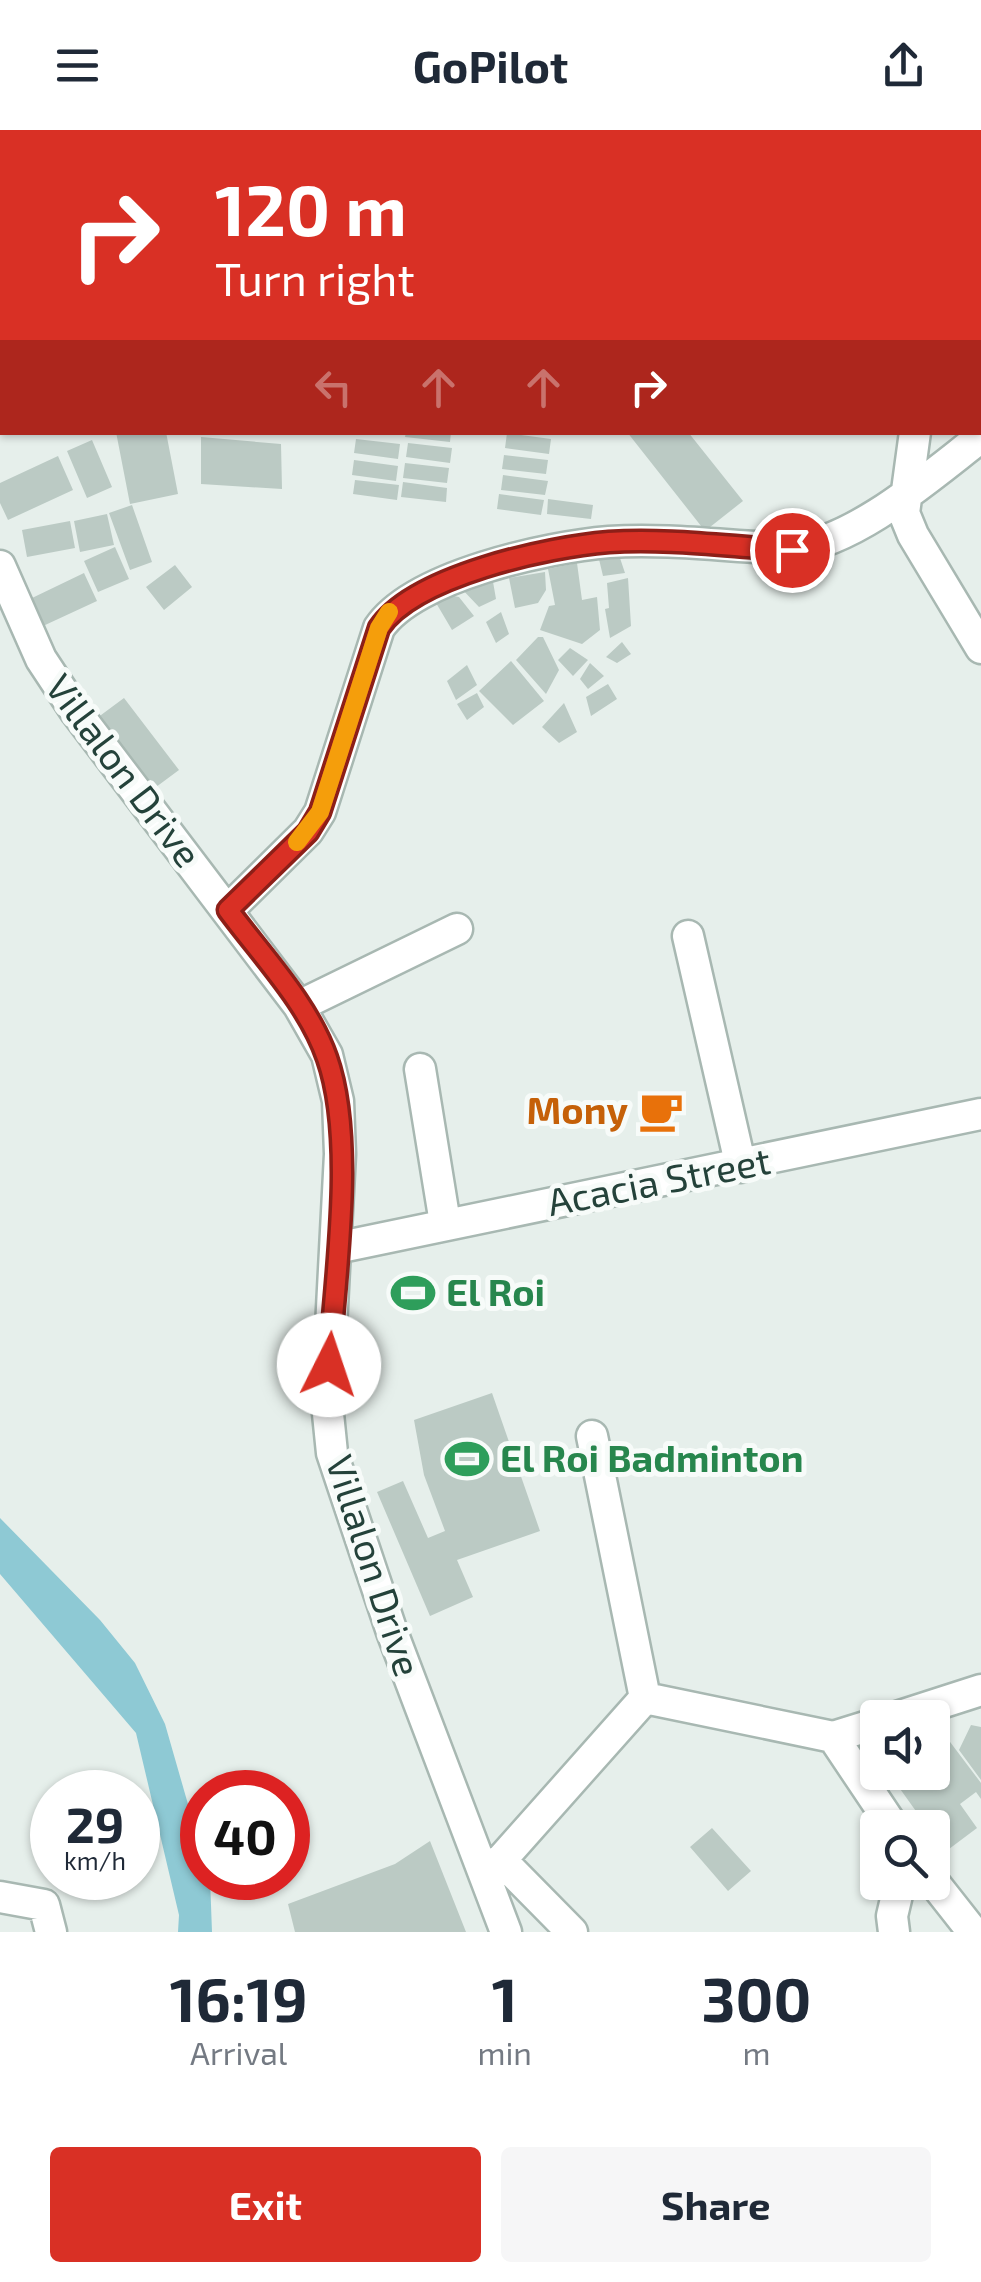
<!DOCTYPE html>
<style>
:root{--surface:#fff;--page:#f6f6f7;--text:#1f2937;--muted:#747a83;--accent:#d93025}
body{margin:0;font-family:"Exo 2",sans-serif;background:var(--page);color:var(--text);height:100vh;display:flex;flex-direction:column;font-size:38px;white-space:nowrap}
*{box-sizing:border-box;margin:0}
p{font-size:32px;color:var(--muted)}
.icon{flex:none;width:55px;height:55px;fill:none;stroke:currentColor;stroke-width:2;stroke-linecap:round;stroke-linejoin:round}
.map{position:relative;height:1802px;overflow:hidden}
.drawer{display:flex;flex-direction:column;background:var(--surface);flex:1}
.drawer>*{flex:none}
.hud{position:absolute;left:0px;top:0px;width:982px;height:305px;box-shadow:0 2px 8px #0004;background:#d93025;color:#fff;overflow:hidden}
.fabs{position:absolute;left:860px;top:1570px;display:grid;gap:20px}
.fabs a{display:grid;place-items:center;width:90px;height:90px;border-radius:10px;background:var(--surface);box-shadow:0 2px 8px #0004;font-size:50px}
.speed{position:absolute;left:30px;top:1640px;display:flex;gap:20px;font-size:50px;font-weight:700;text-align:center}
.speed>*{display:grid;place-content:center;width:130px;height:130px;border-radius:50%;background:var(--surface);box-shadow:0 2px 8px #0004;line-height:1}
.speed small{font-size:25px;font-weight:400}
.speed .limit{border:15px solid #d22;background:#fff;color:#111}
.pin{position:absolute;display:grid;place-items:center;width:85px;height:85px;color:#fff;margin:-42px;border:5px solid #fff;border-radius:50%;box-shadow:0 2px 10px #0007}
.me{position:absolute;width:110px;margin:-55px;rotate:4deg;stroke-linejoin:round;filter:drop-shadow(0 0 8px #0008)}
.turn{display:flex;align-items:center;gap:35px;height:210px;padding:0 50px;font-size:45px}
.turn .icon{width:130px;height:130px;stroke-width:2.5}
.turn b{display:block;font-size:70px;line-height:85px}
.lanes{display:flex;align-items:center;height:95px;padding:0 50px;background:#0003;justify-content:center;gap:50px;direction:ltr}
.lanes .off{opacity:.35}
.eta{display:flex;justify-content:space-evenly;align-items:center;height:170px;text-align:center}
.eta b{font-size:60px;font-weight:700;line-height:70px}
.primary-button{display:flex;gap:20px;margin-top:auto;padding:20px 50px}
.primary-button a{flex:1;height:115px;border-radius:10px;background:var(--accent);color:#fff;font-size:40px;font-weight:700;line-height:115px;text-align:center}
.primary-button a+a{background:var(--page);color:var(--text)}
header{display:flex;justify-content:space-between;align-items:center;height:130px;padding:0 50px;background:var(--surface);font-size:45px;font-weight:700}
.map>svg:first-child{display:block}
.water{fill:#8ec9d4}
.building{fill:#bbcac4}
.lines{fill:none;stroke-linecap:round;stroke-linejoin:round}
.minor-casing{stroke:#a8b8b2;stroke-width:35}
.minor{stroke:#fff;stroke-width:30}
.route-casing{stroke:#8d1f18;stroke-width:25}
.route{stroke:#d93025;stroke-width:18}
.slow{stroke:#f59e0b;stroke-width:18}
.labels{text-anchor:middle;stroke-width:10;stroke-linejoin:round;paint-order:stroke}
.street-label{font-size:38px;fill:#24423a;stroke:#f7fbf9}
.food-label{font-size:38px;font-weight:bold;fill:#c56008;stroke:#f7fbf9;text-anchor:end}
.leisure-label{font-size:38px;font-weight:bold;fill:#27864d;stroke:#f7fbf9;text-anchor:start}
</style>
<header><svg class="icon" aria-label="menu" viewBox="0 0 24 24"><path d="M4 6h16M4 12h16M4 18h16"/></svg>GoPilot<svg class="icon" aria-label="share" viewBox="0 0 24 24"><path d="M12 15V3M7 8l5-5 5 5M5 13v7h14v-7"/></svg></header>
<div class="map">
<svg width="981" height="1802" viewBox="0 0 981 1802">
<rect width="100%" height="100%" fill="#e6efeb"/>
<path class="water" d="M0 1388 100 1490 135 1533 165 1594 202 1723V1748H210L212 1802H178L179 1785 136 1603 0 1444Z"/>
<path class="building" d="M116 302H166L178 364 130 374Z
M406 302H451L450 312 405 307Z
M627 302H688L743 371 705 401Z
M507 303 551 309 549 324 505 318Z
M201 307 281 314 282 359 201 354Z
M356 309 400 314 398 329 354 323Z
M92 310 112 357 87 368 67 321Z
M408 313 452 318 450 333 406 327Z
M504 325 548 330 546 344 502 339Z
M58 326 73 360 8 390 0 373V353Z
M354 330 398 336 396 351 352 345Z
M405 333 449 338 447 353 403 348Z
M503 345 548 351 545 365 501 360Z
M355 350 399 355 397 370 353 364Z
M403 352 447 358 446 372 401 367Z
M499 364 544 370 541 385 497 379Z
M548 369 593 375 591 389 547 384Z
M132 375 152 432 130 440 109 383Z
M107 384 114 415 80 422 74 391Z
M70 391 75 418 27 427 22 400Z
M115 417 129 449 98 462 84 431Z
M598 425H619L625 443 603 446Z
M577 433 582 470 597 467 600 500 582 514 540 500 549 476 555 475 548 439Z
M175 435 192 457 164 480 146 457Z
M545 442 546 460 538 473 515 478 509 448Z
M84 443 97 471 43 496 30 469Z
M492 446 496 469 479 477 460 457Z
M628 448 631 496 610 508 605 479 609 478 607 453Z
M429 461 459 467 474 486 452 500Z
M501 482 509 504 496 513 486 492Z
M538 507H543L559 540 546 564 516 530Z
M622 512 631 524 617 533 606 527Z
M570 518 588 530 573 546 558 530Z
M511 531 544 571 513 595 479 561Z
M590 533 604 546 588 559 580 549Z
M467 535 477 555 456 570 447 551Z
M608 554 617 569 591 586 586 567Z
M477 563 484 577 467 590 457 574Z
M124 568 179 640 152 660 97 588Z
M564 573 577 602 559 613 542 597Z
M492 1263 540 1401 457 1430 473 1467 430 1486 377 1362 403 1351 428 1408 445 1401 424 1345 414 1290Z
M932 1588 981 1653V1669L976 1662 960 1674 977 1698 945 1722 932 1698H928L888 1642H932Z
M971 1595 981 1597V1650L959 1620Z
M712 1698 751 1741 728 1761 690 1717Z
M430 1711 466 1802H295L288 1774 395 1734Z"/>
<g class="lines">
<g class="minor-casing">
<path id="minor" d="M613 0 618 2
M300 2 301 0
M689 2 690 0
M961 2 962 0
M0 281 2 280
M915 302 904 383 913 405 981 518
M0 436 41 529 76 582 299 876 327 925 338 971 340 1024 327 1274 332 1323 392 1502 506 1802
M228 780 308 701 320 682 379 498C414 446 547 417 609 412 669 408 732 417 792 419 857 411 929 347 981 307
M688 806 741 1037
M299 876 457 799
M420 939 445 1093
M336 1118 981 984
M592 1306 645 1568
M645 1568 833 1607 878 1593
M894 1588 981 1560
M833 1607 894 1698
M501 1730 572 1802
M482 1739 501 1730 645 1568
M932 1750 973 1802
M0 1767 44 1775 51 1802
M894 1802 892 1786 900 1752"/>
</g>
<use href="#minor" class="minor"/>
</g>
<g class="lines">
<g class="route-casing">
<path id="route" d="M329 1235C335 1147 356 1010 327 928 308 873 262 826 228 780L308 702 320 682 379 498C414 446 547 417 609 412 668 408 732 417 792 420"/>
</g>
<use href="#route" class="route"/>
<path class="slow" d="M297 712 320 682 379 498 389 482"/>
</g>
<defs>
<g id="cafe-bare" transform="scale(3.45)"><path d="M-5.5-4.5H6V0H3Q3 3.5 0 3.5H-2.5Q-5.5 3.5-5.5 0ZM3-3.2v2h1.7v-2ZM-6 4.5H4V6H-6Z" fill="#e8710a" stroke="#f7fbf9" stroke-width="2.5" paint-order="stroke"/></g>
<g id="stadium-bare" transform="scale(3.45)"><path d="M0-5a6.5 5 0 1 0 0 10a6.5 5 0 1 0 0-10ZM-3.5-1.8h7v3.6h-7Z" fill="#2e9e5b" stroke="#f7fbf9" stroke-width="2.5" paint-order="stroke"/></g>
</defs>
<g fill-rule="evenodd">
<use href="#cafe-bare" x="661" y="981"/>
<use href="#stadium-bare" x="413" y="1163"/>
<use href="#stadium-bare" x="467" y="1329"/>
</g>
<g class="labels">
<g class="street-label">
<text transform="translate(123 641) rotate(53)" y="13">Villalon Drive</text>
<text transform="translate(659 1052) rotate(-11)" y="13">Acacia Street</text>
<text transform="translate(373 1436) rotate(72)" y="13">Villalon Drive</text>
</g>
<g class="food-label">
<text x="628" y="994">Mony</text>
</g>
<g class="leisure-label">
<text x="446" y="1176">El Roi</text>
<text x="500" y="1342">El Roi Badminton</text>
</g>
</g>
</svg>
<div class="fabs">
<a><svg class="icon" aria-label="sound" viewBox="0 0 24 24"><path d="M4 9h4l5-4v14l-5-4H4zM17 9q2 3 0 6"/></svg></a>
<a><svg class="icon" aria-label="search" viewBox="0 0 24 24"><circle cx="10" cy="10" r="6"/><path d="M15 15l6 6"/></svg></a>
</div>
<div class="speed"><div>29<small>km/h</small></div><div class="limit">40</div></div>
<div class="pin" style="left:792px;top:420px;background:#d93025"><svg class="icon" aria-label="arrive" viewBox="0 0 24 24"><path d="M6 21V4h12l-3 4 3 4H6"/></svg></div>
<svg class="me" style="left:329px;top:1235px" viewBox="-20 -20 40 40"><circle r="19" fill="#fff"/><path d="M0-13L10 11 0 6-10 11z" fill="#d93025"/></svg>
<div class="hud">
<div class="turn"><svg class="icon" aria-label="right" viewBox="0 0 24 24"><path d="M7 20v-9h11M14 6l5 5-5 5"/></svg><div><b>120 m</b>Turn right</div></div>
<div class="lanes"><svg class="icon off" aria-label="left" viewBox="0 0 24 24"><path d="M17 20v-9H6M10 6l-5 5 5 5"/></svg><svg class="icon off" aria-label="ahead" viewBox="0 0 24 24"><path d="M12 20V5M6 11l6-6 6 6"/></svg><svg class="icon off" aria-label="ahead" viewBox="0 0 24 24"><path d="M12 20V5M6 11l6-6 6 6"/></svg><svg class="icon" aria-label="right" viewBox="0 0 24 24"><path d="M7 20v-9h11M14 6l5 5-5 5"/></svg></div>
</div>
</div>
<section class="drawer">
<div class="eta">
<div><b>16:19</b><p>Arrival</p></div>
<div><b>1</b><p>min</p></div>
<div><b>300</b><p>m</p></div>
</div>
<div class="primary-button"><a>Exit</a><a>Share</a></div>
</section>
